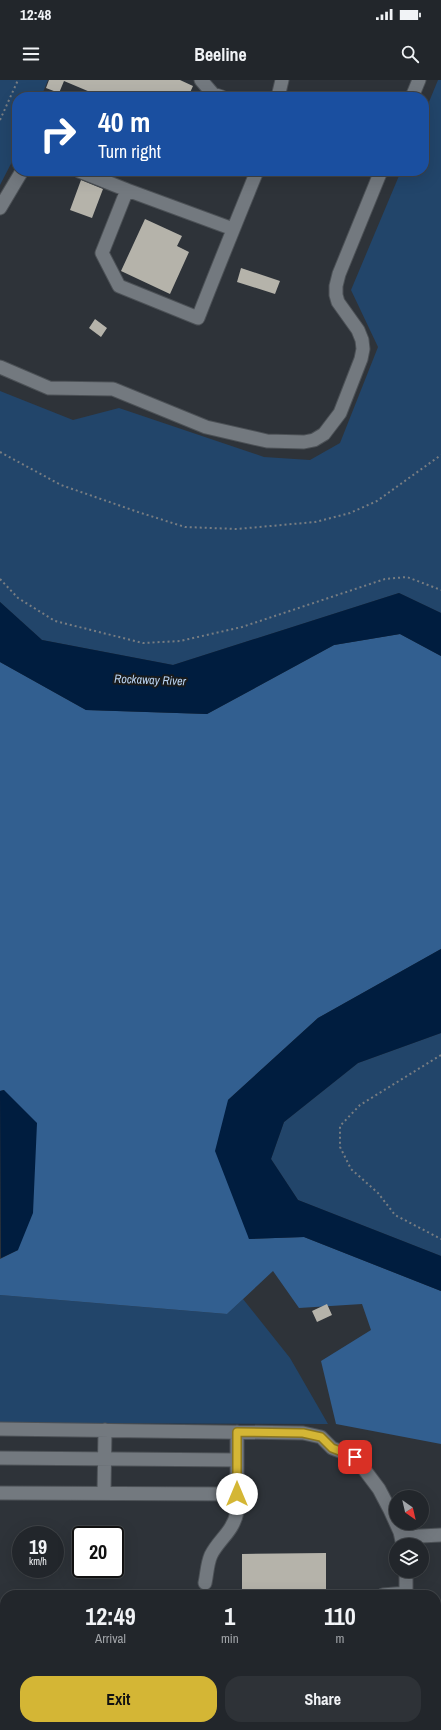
<!DOCTYPE html>
<style>
:root{--surface:#22262b;--page:#2e3237;--text:#f1f3f6;--muted:#a2a5a9;--line:#3f4347;--accent:#d4b635}
body{margin:0;font-family:"Archivo Narrow",sans-serif;background:var(--page);color:var(--text);height:100vh;display:flex;flex-direction:column;font-size:15px;white-space:nowrap}
*{box-sizing:border-box;margin:0}
p{font-size:13px;color:var(--muted)}
.icon{flex:none;width:22px;height:22px;fill:none;stroke:currentColor;stroke-width:2;stroke-linecap:round;stroke-linejoin:round}
.map{position:relative;flex:1;overflow:hidden}
.details{position:absolute;left:0px;top:1510px;width:441px;height:140px;display:flex;flex-direction:column;background:var(--surface);border-radius:16px 16px 0 0;box-shadow:0 4px 16px #0002,0 0 0 1px var(--line)}
.details>*{flex:none}
.top-card{position:absolute;left:12px;top:12px;width:417px;height:84px;border-radius:16px;box-shadow:0 4px 16px #0002,0 0 0 1px var(--line);background:#1a4fa0;color:#fff;overflow:hidden}
.needle{width:26px;rotate:146deg}
.controls{position:absolute;left:389px;top:1410px;display:grid;gap:8px}
.controls a{display:grid;place-items:center;width:40px;height:40px;border-radius:50%;background:var(--surface);box-shadow:0 4px 16px #0002,0 0 0 1px var(--line);font-size:20px}
.speed{position:absolute;left:12px;top:1446px;display:flex;gap:8px;font-size:20px;font-weight:700;text-align:center}
.speed>*{display:grid;place-content:center;width:52px;height:52px;border-radius:50%;background:var(--surface);box-shadow:0 4px 16px #0002,0 0 0 1px var(--line);line-height:1}
.speed small{font-size:10px;font-weight:400}
.speed .limit{border:2px solid #111;border-radius:6px;background:#fff;color:#111}
.pin{position:absolute;display:grid;place-items:center;width:34px;height:34px;color:#fff;margin:-17px;border-radius:8px;box-shadow:0 2px 6px #0006}
.me{position:absolute;width:44px;margin:-22px;rotate:0deg;stroke-linejoin:round;filter:drop-shadow(0 0 3px #0008)}
.turn{display:flex;align-items:center;gap:14px;height:84px;padding:0 20px;font-size:18px}
.turn .icon{width:52px;height:52px;stroke-width:2.5}
.turn b{display:block;font-size:28px;line-height:34px}
.eta{display:flex;justify-content:space-evenly;align-items:center;height:68px;text-align:center}
.eta b{font-size:24px;font-weight:800;line-height:28px}
.primary-button{display:flex;gap:8px;margin-top:auto;padding:8px 20px}
.primary-button a{flex:1;height:46px;border-radius:16px;background:var(--accent);color:#111;font-size:16px;font-weight:800;line-height:46px;text-align:center}
.primary-button a+a{background:var(--page);color:var(--text)}
.status{display:flex;justify-content:space-between;align-items:center;height:28px;padding:0 20px;background:var(--surface);direction:ltr}
.status svg{height:11px;fill:currentColor}
header{display:flex;justify-content:space-between;align-items:center;height:52px;padding:0 20px;background:var(--surface);font-size:18px;font-weight:800}
.map>svg:first-child{display:block}
.green{fill:#22456a}
.forest{fill:#325f90}
.water{fill:#001d3f}
.building{fill:#b5b3aa}
.lines{fill:none;stroke-linecap:round;stroke-linejoin:round}
.minor-casing{stroke:#4c5156;stroke-width:15}
.path{stroke:#787d82;stroke-width:2;stroke-dasharray:2 3;stroke-linecap:butt}
.minor{stroke:#73797f;stroke-width:13}
.route-casing{stroke:#8a7622;stroke-width:10}
.route{stroke:#d4b635;stroke-width:7}
.labels{text-anchor:middle;stroke-width:4;stroke-linejoin:round;paint-order:stroke}
.water-label{font-size:12px;font-style:italic;fill:#b9d2f0;stroke:#181b1d}
</style>
<div class="status"><b>12:48</b><svg viewBox="0 0 49 12"><path d="M0 12V9h3v3zM5 12V6h3v6zM10 12V3h3v9zM15 12V0h3v12zM26 1h20v11H26zM47 4h2v5h-2z"/></svg></div>
<header><svg class="icon" aria-label="menu" viewBox="0 0 24 24"><path d="M4 6h16M4 12h16M4 18h16"/></svg>Beeline<svg class="icon" aria-label="search" viewBox="0 0 24 24"><circle cx="10" cy="10" r="6"/><path d="M15 15l6 6"/></svg></header>
<div class="map">
<svg width="441" height="1650" viewBox="0 0 441 1650">
<rect width="100%" height="100%" fill="#2e3339"/>
<path class="green" d="M0 0H48L41 17H17V72L0 105Z
M438 0H441V533L399 513 173 585 42 560 0 522V311L73 340 119 328 264 377 310 380 340 363 378 267 351 210 401 91H424V34Z
M441 953V1176L298 1120 271 1079 284 1042 358 983Z
M0 1215 227 1234 243 1219 290 1278 328 1344 0 1343Z"/>
<path class="forest" d="M400 554 441 576V869L318 938 228 1020 249 1159 304 1157 441 1211V1364L336 1344 321 1281 371 1250 362 1224 299 1228 273 1191 227 1234 0 1215V1179L18 1170 4 1010 0 1011V582L86 630 207 634 334 565Z"/>
<path class="water" d="M399 513 441 533V576L400 554 334 565 207 634 86 630 0 582V522L42 560 173 585Z
M441 869V953L358 983 284 1042 271 1079 298 1120 441 1176V1211L304 1157 249 1159 215 1071 228 1020 318 938Z
M4 1010 37 1043 33 1133 18 1170 1 1178 0 1011Z"/>
<path class="building" d="M49 0H180L193 6 188 17H102L64 1 59 13 46 8Z
M81 100 103 109 92 138 70 130Z
M145 139 182 156 177 166 189 172 170 214 121 191Z
M241 188 280 201 275 214 237 202Z
M95 239 107 248 101 257 89 248Z
M327 1224 332 1235 317 1242 312 1231Z
M326 1473V1515H242V1474Z"/>
<g class="lines">
<g class="minor-casing">
<path id="minor" d="M201 0 213 14 222 17
M278 17 282 0
M412 17 419 0
M79 91 127 110
M0 128 22 91
M233 149 127 110 102 173 119 206 198 238C217 189 237 140 257 91
M0 287 49 308 113 309 206 347 267 361 304 362 314 360 324 354 340 333 361 279 363 269 362 260 358 250 338 222 336 215V206L339 194 381 91
M0 1349 303 1353 321 1357 332 1368 355 1377 379 1409 390 1430 400 1452 403 1465
M0 1378 237 1380
M0 1413 237 1414
M104 1413 105 1350
M401 1457 441 1455
M406 1491V1515
M205 1503C207 1494 207 1484 211 1475 219 1459 233 1452 237 1432V1352
M383 1515 406 1513
M374 1645V1650
M406 1650V1645"/>
</g>
<path class="path" d="M0 40 18 0
M0 372 61 405 138 432 185 447 237 449 315 442 350 433 377 421 441 375
M0 499 18 518 55 541 143 563 180 561 242 547 385 499 407 497 441 510
M441 975 360 1025 340 1046V1067L351 1089 378 1113 395 1135 441 1159"/>
<use href="#minor" class="minor"/>
</g>
<g class="lines">
<g class="route-casing">
<path id="route" d="M237 1414V1352L303 1353 321 1357 332 1368 355 1377"/>
</g>
<use href="#route" class="route"/>
</g>
<g class="labels">
<g class="water-label">
<text transform="translate(150 600) rotate(2)" y="4">Rockaway River</text>
</g>
</g>
</svg>
<div class="controls">
<a><svg class="needle" viewBox="-14 -14 28 28"><path d="M0-13l5 13h-10z" fill="#e53935"/><path d="M0 13l5-13h-10z" fill="#a2a5a9"/></svg></a>
<a><svg class="icon" aria-label="layers" viewBox="0 0 24 24"><path d="M12 4l9 5-9 5-9-5zM3 14l9 5 9-5"/></svg></a>
</div>
<div class="speed"><div>19<small>km/h</small></div><div class="limit">20</div></div>
<div class="pin" style="left:355px;top:1377px;background:#d93025"><svg class="icon" aria-label="arrive" viewBox="0 0 24 24"><path d="M6 21V4h12l-3 4 3 4H6"/></svg></div>
<svg class="me" style="left:237px;top:1414px" viewBox="-20 -20 40 40"><circle r="19" fill="#fff"/><path d="M0-13L10 11 0 6-10 11z" fill="#d4b635"/></svg>
<div class="top-card">
<div class="turn"><svg class="icon" aria-label="right" viewBox="0 0 24 24"><path d="M7 20v-9h11M14 6l5 5-5 5"/></svg><div><b>40 m</b>Turn right</div></div>
</div>
<section class="details">
<div class="eta">
<div><b>12:49</b><p>Arrival</p></div>
<div><b>1</b><p>min</p></div>
<div><b>110</b><p>m</p></div>
</div>
<div class="primary-button"><a>Exit</a><a>Share</a></div>
</section>
</div>
